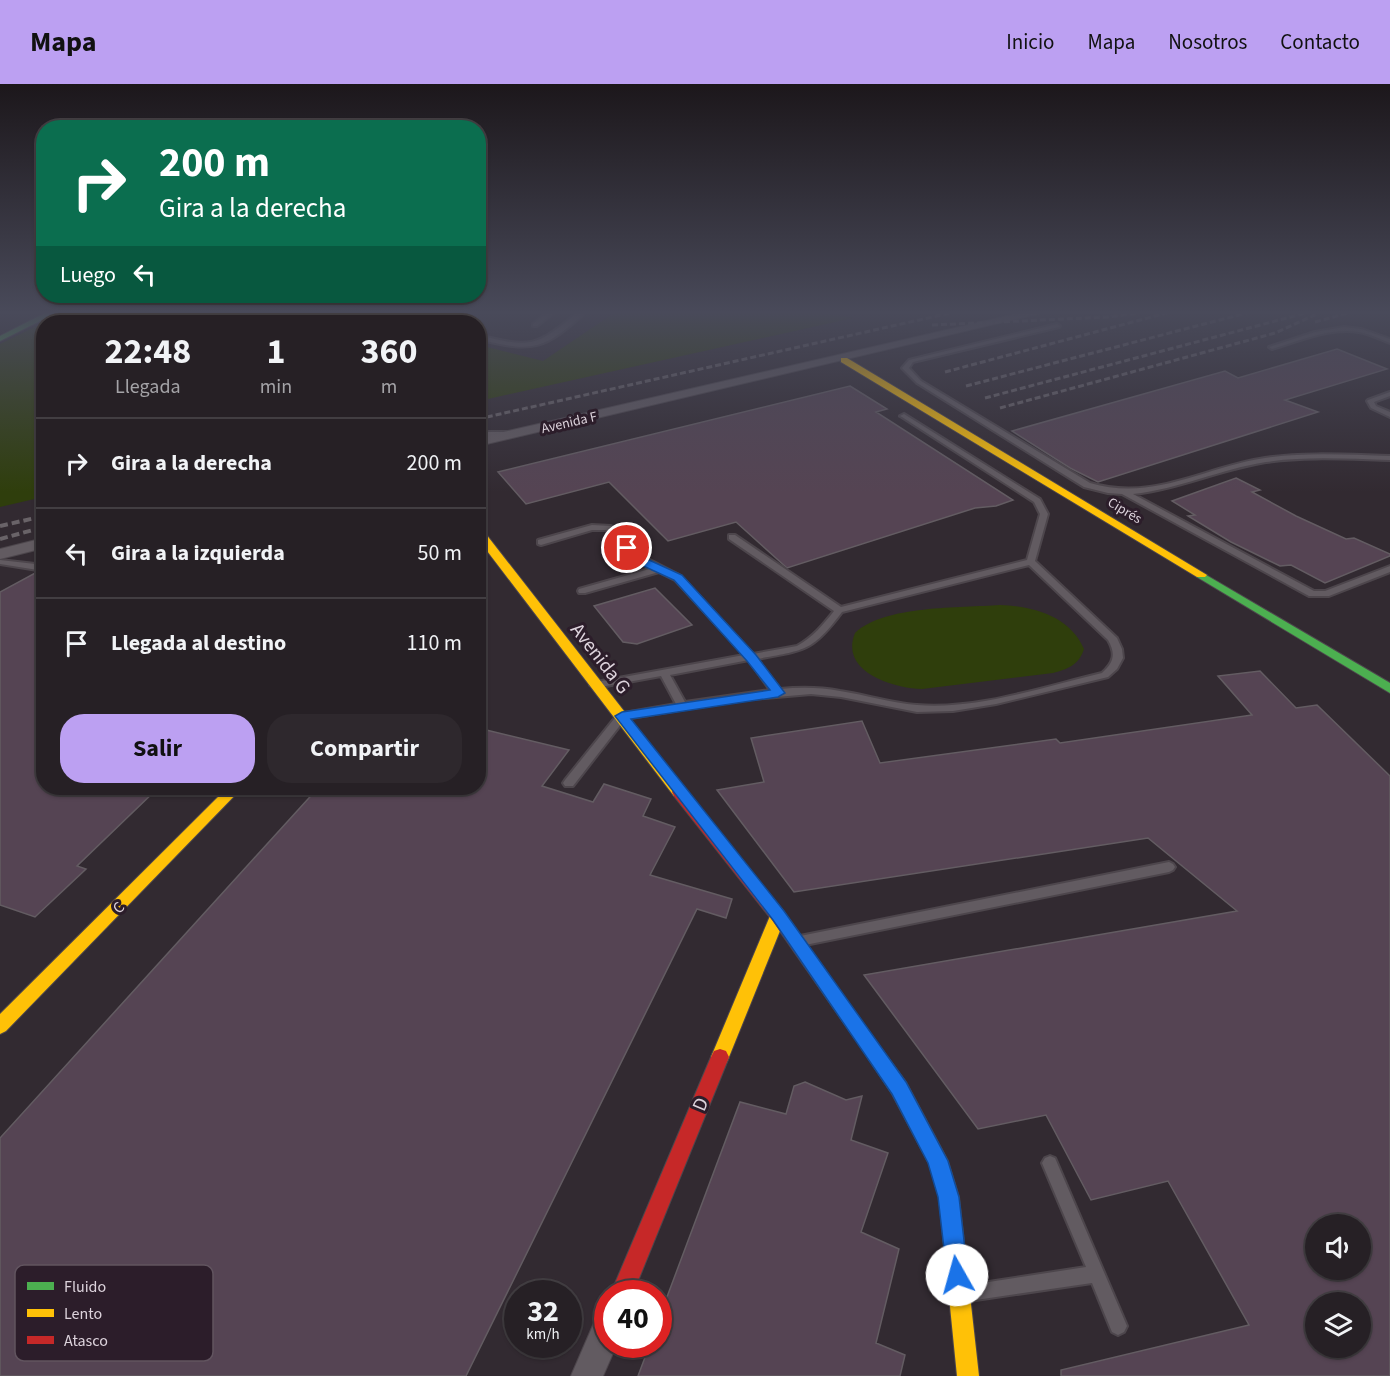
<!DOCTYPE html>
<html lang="es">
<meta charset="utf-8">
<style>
:root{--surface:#262025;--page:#2e282d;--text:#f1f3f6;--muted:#a4a3a7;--line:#423e42;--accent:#bca0f2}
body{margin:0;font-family:"Source Sans 3",sans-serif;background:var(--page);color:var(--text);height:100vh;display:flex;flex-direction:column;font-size:22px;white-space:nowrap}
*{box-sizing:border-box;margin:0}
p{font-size:20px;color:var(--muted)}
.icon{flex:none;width:33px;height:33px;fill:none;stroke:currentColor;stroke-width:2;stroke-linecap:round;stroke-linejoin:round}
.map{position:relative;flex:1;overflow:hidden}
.drawer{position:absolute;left:36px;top:231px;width:450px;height:480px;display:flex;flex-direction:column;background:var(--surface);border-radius:24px;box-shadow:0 2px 4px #0004,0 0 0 2px var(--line)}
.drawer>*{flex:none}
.banner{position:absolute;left:36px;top:36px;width:450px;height:183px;border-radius:24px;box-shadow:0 2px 4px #0004,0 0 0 2px var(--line);background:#0b6e4f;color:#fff;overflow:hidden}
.tools{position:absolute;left:1305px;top:1130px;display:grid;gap:12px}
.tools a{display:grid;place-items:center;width:66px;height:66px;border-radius:50%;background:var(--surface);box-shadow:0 2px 4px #0004,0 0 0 2px var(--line);font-size:30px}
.speed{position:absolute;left:504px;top:1196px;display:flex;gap:12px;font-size:30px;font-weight:700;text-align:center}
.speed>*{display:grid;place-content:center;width:78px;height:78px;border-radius:50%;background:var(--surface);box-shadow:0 2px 4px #0004,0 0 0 2px var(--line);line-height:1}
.speed small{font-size:15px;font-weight:400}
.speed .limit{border:9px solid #d22;background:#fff;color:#111}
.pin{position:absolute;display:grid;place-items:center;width:51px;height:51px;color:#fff;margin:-26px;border:3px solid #fff;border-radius:50%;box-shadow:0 2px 6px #0007}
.me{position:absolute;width:66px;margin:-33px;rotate:353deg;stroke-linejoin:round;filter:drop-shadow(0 0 4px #0008)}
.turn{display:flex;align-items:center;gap:21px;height:126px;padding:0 24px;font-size:27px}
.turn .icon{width:78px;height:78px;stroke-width:2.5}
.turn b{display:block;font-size:42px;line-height:51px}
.then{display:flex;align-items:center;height:57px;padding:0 24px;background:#0003;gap:12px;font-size:22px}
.eta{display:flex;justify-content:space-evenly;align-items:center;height:102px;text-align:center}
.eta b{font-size:36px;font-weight:700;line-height:42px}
.action{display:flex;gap:12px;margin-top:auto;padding:12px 24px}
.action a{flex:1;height:69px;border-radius:24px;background:var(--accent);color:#111;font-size:24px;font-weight:700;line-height:69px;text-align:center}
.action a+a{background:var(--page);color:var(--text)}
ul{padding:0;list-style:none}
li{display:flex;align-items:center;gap:18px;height:90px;padding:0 24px;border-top:2px solid var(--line)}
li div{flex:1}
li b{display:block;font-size:22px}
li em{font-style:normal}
header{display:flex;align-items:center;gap:36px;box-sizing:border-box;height:84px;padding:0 30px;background:var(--accent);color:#111}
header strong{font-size:28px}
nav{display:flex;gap:33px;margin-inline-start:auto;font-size:21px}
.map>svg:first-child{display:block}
.green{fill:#2f3e0c}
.building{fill:#554453;stroke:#635c62;stroke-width:1.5;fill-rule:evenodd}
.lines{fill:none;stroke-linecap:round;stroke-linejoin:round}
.lane-casing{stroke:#4d464c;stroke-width:4}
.street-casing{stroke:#4d464c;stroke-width:2}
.fast-casing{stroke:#4d464c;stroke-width:2}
.slow-casing{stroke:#4d464c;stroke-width:2}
.jam-casing{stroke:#4d464c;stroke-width:2}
.lane{fill:#625b61;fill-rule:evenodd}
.street{fill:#625b61;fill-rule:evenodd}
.fast{fill:#4caf50;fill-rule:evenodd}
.slow{fill:#ffc107;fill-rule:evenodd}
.jam{fill:#c62828;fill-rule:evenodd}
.rail-far1{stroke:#696368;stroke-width:3;stroke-dasharray:6 3;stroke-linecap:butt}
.rail{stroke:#696368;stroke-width:4;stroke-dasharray:8 4;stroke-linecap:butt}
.route{fill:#1a73e8;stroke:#114b97;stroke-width:1.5}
.labels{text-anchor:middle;stroke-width:6;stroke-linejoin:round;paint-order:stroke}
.far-street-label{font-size:14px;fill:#ddd3dc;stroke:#2c1d2a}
.street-label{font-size:16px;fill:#ddd3dc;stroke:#2c1d2a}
.near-street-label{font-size:20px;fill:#ddd3dc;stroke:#2c1d2a}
.key{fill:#2c1d2a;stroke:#61545f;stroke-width:1.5}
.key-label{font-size:16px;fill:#ddd3dc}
</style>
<header>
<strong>Mapa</strong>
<nav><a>Inicio</a><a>Mapa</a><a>Nosotros</a><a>Contacto</a></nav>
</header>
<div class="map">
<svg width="1390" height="1292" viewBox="0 0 1390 1292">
<rect width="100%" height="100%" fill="#322a31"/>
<path class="green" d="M68 227H342L387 238H44Z
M617 227H809L853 234 479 317V261L543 277Z
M43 239V413L0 423V260Z
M1000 521C1033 522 1070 532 1084 565 1079 581 1068 585 1053 589L922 605C894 604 839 588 855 549 884 521 961 524 1000 521Z"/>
<path class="building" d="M1337 265 1387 285 1285 316 1318 328 1098 398 1070 384 1012 347 1225 287 1238 294Z
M850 302 887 325 876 328 1013 416 996 422 975 424 787 484 736 438 668 457 609 398 526 420 498 388Z
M1236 394 1260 406 1252 408 1296 432 1346 455 1354 454 1390 470V472L1325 499 1291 481 1280 482 1231 458 1188 432 1195 431 1172 417Z
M37 488 44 489V704H158L77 782 86 785 35 833 0 821V508Z
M655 504 692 541 637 560 623 558 594 522Z
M1260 587 1296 624 1317 621 1390 692V1292H1061V1286L1249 1241 1168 1097 1091 1116 1046 1031 978 1045 864 891 1237 827 1148 754 794 808 717 706 764 698 751 654 862 637 880 679 1056 655 1060 659 1252 631 1218 592ZM1316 1140H1360V1185H1316ZM1316 1218H1360V1263H1316Z
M478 644 569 666 542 702 593 718 604 700 651 715 643 732 675 743 650 791 732 815 726 834 697 825 466 1292H0V1054L318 704H478Z
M805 998 846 1016 862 1012 851 1056 888 1069 861 1148 899 1165 876 1259 905 1271 900 1292H638L650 1260H658V1237L740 1018 786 1030 794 1002Z"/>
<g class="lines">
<g class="lane-casing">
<path id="lane" d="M374 227H386L424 238H416Z
M549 227H556L537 242H533V240Z
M580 227H587C544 266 534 269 478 255V251C534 265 536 262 580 227Z
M1057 240 1060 242 1059 243 913 278 909 284 921 297 1090 399C1153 418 1204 383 1265 374 1306 368 1349 371 1390 372V376C1349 375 1307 372 1266 378 1221 385 1179 405 1133 410L1314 507H1325L1390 482V488L1329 512H1309L1122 410 1108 409 1084 403 917 299 902 284 909 276Z
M1344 243 1361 245 1390 255V259C1380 255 1370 250 1359 248 1329 243 1300 257 1272 265L1269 263 1315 248Z
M1390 308V312L1374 318 1376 322 1390 328V333L1371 324 1367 317 1368 316Z
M904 330 1040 415 1048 430 1035 477 1117 554 1122 565 1123 574 1117 585 1108 593 996 620 953 627 917 628 841 613 811 610 740 616 625 635 573 702H565L563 699 565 696 618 630 676 620 661 592 595 604 590 601 591 599 744 571 675 496 659 488 585 509H579L578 507 579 505 653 484 634 475 606 446H592L541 461 538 460V456L592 441 611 442 640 471 681 492 753 570 797 562C813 553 823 541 834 527L729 455V451H735L841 523 1027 476 1040 430 1034 418 902 333 900 332ZM1029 481 1108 556C1116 570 1114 578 1102 589 1043 603 977 626 917 621 891 619 866 611 840 607 820 603 800 603 780 605L757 575C805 566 812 568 842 528ZM749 576 770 606 685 618 670 591Z
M478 348H508L512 350 508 352H478Z
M0 476 44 481V487L0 480Z
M1169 778 1173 780 1175 783 1173 786 1169 788 800 862 795 861 794 857 795 853 800 852Z
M1050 1072 1055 1074 1127 1242 1124 1248 1118 1251 1112 1248 1092 1199 969 1217 963 1215 961 1209 963 1203 969 1201 1086 1183 1042 1079 1045 1074Z"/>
</g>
<g class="street-casing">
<path id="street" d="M1029 227H1050L478 362V354Z
M44 454V464L0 475V465Z
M608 1227V1260H617L603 1292H571L597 1232Z"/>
</g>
<g class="fast-casing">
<path id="fast" d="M49 227H60L0 257V252Z
M1201 488 1390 599V609L1197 493V489Z"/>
</g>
<g class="slow-casing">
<path id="slow" d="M841 274H847L1207 491 1205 493H1197L841 278Z
M478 444 482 445 684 704 686 708 684 712H674L478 455Z
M227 704H242L6 947 0 950V930Z
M778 826 784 828 786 832 729 973 726 979 720 981 714 979 711 973 770 832 772 828Z
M861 942 867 945 906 998 948 1077 959 1113 979 1292H957L939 1113 929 1080 892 1010 852 950 855 945Z"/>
</g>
<g class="jam-casing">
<path id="jam" d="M679 703 684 704 784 828 867 945 870 950 867 955 861 958 855 955 772 836 674 712 672 708 674 704Z
M720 965 726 967 729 973 633 1209H611L711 973 714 967Z"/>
</g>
<use href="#lane" class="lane"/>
<use href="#street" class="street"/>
<use href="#fast" class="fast"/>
<use href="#slow" class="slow"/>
<use href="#jam" class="jam"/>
<path class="rail-far1" d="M1315 238 1355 227
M932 241 1108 233 1154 227
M945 288 1174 227
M966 302 1254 227
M985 314 1313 227
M1000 324 1275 249 1323 227
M478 335 959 227"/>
<path class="rail" d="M0 442 44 432
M0 455 44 443"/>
</g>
<linearGradient id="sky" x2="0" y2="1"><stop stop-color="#1c171b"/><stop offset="0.56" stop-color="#494a5a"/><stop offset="1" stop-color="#494a5a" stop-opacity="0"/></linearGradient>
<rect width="1390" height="408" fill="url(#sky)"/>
<path class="route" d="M623 462H631L647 475 682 491 756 571 785 609 778 613 631 635 784 827 906 998 948 1077 959 1113 968 1191 965 1198 957 1202 950 1198 947 1191 938 1113 928 1079 892 1010 773 836 615 632 622 628 770 606 747 577 674 496 639 480 623 467Z"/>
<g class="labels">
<g class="far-street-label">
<text transform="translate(569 338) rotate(-13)" y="5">Avenida F</text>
<text transform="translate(1125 426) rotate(31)" y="5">Ciprés</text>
</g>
<g class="street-label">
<text transform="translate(118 823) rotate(-45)" y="6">C</text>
</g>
<g class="near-street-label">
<text transform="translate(601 574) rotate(52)" y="7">Avenida G</text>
<text transform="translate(700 1020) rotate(-67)" y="7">D</text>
</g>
</g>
<rect x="15" y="1181" width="198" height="96" rx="9" class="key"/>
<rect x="27" y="1198" width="27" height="8" fill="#4caf50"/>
<rect x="27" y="1225" width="27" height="8" fill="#ffc107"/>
<rect x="27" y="1252" width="27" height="8" fill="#c62828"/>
<g class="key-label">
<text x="64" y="1208">Fluido</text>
<text x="64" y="1235">Lento</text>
<text x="64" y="1262">Atasco</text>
</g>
</svg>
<div class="tools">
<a><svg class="icon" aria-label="sound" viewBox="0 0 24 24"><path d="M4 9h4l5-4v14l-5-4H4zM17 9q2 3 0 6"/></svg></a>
<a><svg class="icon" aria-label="layers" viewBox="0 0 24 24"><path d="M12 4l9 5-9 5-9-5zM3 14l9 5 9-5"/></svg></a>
</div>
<div class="speed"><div>32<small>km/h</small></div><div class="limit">40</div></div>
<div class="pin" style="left:627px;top:464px;background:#d93025"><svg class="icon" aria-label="arrive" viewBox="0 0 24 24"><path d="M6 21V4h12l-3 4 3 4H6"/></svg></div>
<svg class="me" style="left:957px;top:1191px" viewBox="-20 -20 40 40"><circle r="19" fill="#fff"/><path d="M0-13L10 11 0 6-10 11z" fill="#1a73e8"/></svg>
<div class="banner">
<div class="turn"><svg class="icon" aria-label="right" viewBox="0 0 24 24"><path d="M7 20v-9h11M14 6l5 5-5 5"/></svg><div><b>200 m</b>Gira a la derecha</div></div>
<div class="then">Luego<svg class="icon" aria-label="left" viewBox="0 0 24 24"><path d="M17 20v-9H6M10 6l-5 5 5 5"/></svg></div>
</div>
<section class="drawer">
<div class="eta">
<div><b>22:48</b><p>Llegada</p></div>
<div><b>1</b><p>min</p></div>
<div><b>360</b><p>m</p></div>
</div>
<ul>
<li><svg class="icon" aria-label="right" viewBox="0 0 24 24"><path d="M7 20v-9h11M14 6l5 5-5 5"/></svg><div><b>Gira a la derecha</b></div><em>200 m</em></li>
<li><svg class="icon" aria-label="left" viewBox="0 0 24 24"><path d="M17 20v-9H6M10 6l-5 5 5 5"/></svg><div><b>Gira a la izquierda</b></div><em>50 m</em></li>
<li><svg class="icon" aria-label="arrive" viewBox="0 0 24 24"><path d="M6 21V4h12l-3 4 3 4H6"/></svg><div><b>Llegada al destino</b></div><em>110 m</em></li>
</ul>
<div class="action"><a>Salir</a><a>Compartir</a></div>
</section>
</div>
